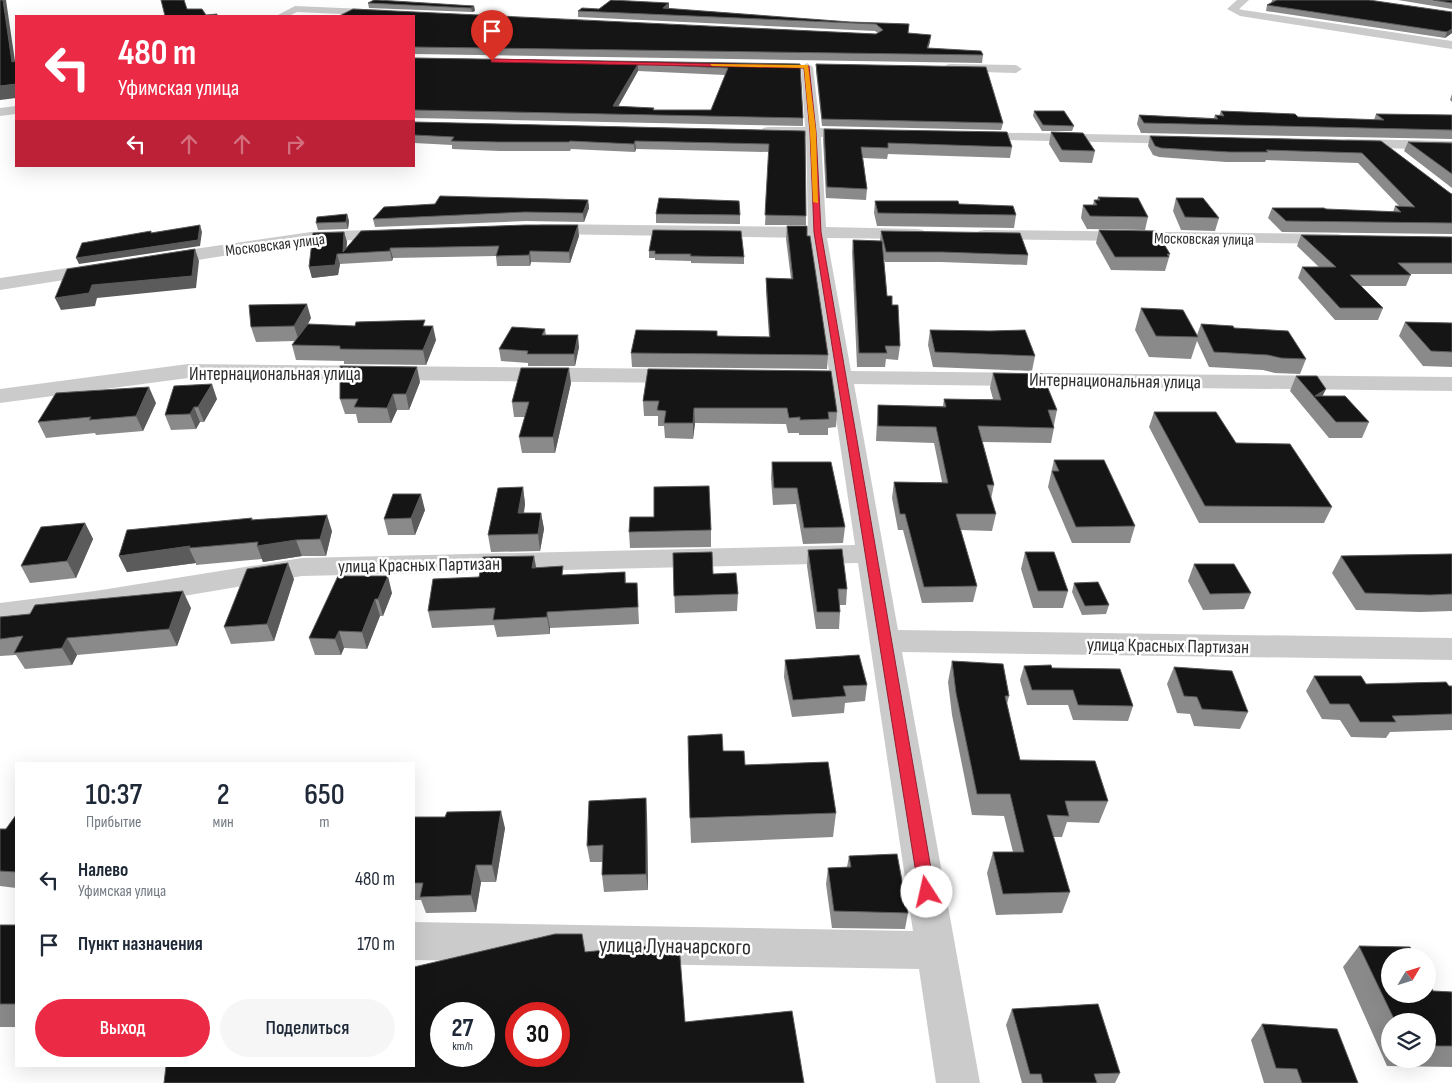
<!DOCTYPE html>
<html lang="ru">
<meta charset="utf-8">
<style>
:root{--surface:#fff;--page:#f6f6f7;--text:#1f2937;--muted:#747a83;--accent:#eb2a46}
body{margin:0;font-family:"Sofia Sans Condensed",sans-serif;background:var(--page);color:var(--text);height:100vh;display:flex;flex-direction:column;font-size:19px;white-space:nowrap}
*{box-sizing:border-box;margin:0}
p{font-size:16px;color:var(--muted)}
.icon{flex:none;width:28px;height:28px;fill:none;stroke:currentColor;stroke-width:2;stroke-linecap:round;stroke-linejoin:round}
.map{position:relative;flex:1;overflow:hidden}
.details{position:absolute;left:15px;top:762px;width:400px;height:305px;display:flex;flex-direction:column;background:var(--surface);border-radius:0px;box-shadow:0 5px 20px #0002}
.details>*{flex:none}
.guide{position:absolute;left:15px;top:15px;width:400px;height:152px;border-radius:0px;box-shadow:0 5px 20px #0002;background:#eb2a46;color:#fff;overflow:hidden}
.needle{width:32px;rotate:52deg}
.fabs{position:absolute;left:1381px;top:948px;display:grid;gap:10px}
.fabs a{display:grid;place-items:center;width:55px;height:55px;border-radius:50%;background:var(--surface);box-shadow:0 5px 20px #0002;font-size:25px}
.speed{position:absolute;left:430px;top:1002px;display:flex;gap:10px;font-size:25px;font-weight:700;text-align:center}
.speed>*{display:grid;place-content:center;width:65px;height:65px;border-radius:50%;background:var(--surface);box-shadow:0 5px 20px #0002;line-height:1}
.speed small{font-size:12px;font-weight:400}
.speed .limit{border:8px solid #d22;background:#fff;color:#111}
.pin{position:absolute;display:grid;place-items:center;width:42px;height:42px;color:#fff;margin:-51px -21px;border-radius:50% 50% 50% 0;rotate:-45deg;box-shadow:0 0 5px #0007}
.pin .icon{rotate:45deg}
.me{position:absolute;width:55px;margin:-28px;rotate:350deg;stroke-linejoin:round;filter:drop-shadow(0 0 4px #0008)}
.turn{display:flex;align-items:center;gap:18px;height:105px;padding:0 20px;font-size:22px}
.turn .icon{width:65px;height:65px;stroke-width:2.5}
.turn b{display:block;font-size:35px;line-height:42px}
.lanes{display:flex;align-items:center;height:48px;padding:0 20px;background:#0003;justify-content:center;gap:25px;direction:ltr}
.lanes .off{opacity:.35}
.eta{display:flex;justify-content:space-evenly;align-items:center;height:85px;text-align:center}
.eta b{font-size:30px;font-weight:600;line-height:35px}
.primary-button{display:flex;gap:10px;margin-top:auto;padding:10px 20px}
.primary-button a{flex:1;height:58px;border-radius:30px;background:var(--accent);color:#fff;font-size:20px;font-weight:600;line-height:58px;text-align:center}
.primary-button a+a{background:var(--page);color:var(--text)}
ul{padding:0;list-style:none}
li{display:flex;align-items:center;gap:15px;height:65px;padding:0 20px}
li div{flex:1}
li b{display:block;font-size:19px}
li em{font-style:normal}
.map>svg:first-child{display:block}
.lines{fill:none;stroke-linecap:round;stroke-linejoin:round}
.minor{fill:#cbcbcb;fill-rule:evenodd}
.wall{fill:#8a8a8a;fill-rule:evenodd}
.shaded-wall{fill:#5b5b5b}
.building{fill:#151515;stroke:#5b5b5b;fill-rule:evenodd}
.route{fill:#eb2a46;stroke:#991b2e}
.slow{fill:#f59e0b}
.labels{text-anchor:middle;stroke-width:5;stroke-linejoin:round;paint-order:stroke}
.far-street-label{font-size:16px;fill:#2e2e2e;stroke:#fff}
.street-label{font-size:19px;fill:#2e2e2e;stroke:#fff}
.near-street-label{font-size:22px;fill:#2e2e2e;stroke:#fff}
</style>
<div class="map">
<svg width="1452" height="1083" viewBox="0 0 1452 1083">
<rect width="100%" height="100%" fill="#fff"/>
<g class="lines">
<path class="minor" d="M1237 0H1249L1239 9 1243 10 1452 41V49L1240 16 1227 9Z
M295 6 386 10 391 13 386 16 297 12 289 16H276Z
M807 63 813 67 820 128 860 129 865 130 867 133 865 136 860 137H821L826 227 917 229 923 230 926 234 923 238 917 239 827 238 851 371 1452 377V391L854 384 898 630 1452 638V660L902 652 980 1083H936L919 969 414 960V922L913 931 858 563 302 576 95 611 0 623V603L95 591 302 558 855 545 831 384H794L786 382 783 377 786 372 794 370 829 371 809 238 543 234 537 233 534 229 537 225 543 224 808 227 806 136 768 135 763 134 761 131 763 128 768 127H805L801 67Z
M950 64 1016 65 1022 69 1016 73 946 71 944 68 946 65Z
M16 106V114L0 116V108Z
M970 132 1187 136 1192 137 1194 140 1192 143 1187 144 965 139 963 136 965 133Z
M1348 139 1452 141V151L1343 146 1341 143 1343 140Z
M395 229 401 230 404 234 401 238 311 242 160 266 153 264 151 260 153 256 160 254 311 232Z
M985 230 1337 234 1343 235 1346 239 1343 243 1337 244 979 239 976 235 979 231Z
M102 263 109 265 111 269 109 273 0 290V278Z
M188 364 686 369 694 371 697 376 694 381 686 383 188 378 0 403V389Z"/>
</g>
<path class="wall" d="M1272 0H1369L1452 33 1445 38 1266 11 1267 5 1271 4Z
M1398 0H1452V9Z
M368 3 474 6 475 11 472 12 369 8Z
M599 9H669L850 22 909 24 908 33 930 42 928 48 983 55 982 63 414 54V16L876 34 878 33 875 31 578 17V11Z
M414 58 800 64 803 118V126L414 118ZM638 71 725 75 711 110H654L618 106Z
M816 64 1003 123 1001 130 822 126 816 71Z
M1452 94V102L1450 100Z
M1034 111 1074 126 1072 131H1042L1033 116Z
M1221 111 1298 117 1374 120 1376 114 1452 115V139L1141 133 1137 124 1139 115 1214 118 1215 115 1219 116Z
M414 122 805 131 806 225H765L769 152 636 149 635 152 571 149 570 151H500L452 149V145L414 143Z
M824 129 1012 147 1010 158 888 154 887 159 863 158 867 189 866 200 826 198 823 139Z
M1051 132 1095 151 1092 163 1060 162 1049 144Z
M1150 136 1381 141 1450 193 1452 194V234L1282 232 1268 218 1272 208 1393 212 1395 206 1400 207 1358 163 1266 160 1265 162H1226L1159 157 1153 155 1148 146Z
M1408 142 1452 143V188L1404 151Z
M1098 197 1148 217 1145 230 1087 229 1081 218 1083 205H1093L1094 200H1097Z
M1176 198 1219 218 1215 231 1181 230 1173 211Z
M588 200 589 208 584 222 526 221 375 227 373 219 435 204Z
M875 201 959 204 1016 215 1014 228 877 226 874 213Z
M347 214 349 221 348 229 318 230 316 223Z
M656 214 740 215V224L656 223Z
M787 226 807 236 828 355 827 369 632 367 631 353 717 336 769 337 766 292V278L791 279 786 239Z
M1099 230 1170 254 1165 271 1111 270 1096 243Z
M881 231 1028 255 1027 265 941 262H885L884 259 887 296 892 305 900 346 898 360 886 359 885 367H857L852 252 853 240 880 241Z
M344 232 347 242 346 248 579 236 570 263 531 262 530 266H497L496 256 393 258 392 261 340 264 338 275 312 278 309 267Z
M1301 235 1452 237V274H1411L1406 286H1361L1383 308 1378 320H1335L1298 278 1302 267H1319L1297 246Z
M649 251 744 257V264L691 263V261L655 260V258H649Z
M1141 308 1197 335 1201 324 1234 328 1306 359 1300 374 1275 373 1263 370 1209 367 1197 341 1191 359 1149 357 1135 330Z
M311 318 306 327 426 326 436 340 426 365 344 364V361L296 360 292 345 295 341 256 342 251 327Z
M1405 322 1452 323V367L1423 366 1399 336Z
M545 329 546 335 579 347 575 366H528V363L501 361 499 349Z
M930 330 1035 356 1032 371 933 367 928 345Z
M648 369 837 412 836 427 828 428V435H799V433H788L786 424 695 423 693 439 665 438 664 426H658V416H644L643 401Z
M993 373 1057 410 1054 425V428L1051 443 982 442 994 485 991 499 996 514 992 531 960 530 977 586 973 602 922 603 903 530H898L892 498 894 482H942L934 443 876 441 877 421 878 405 943 406 944 399H993L990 388Z
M1296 376 1326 389 1322 396 1369 422 1362 438H1329L1290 391Z
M420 382 409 410H397L391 423H358L356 414H345L340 399Z
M571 383 555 453H522L519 437 525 417H514L512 402Z
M217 399 204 422H200L196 429 171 430 165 415Z
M156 403 143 431 96 435 95 433 46 438 38 422Z
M1154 412 1332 507 1324 523H1199L1149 427Z
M1054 460 1135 526 1130 543H1072L1048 487Z
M772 462 845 527 843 543 803 544 796 504 773 505 771 478Z
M523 487 525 504 524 513H541L544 529 540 551 491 552 488 535Z
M425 510 415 535H388L384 519Z
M654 517 711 530V547L630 548 629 532Z
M252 518 253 520 332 531 326 556H302L263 562 262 559 196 565V563L127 572 119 556Z
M85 523 93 539 76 578 30 583 21 566Z
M808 550 847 589 846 605H840V612L839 629H816L807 566Z
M1025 552 1068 591 1063 608H1033L1021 569Z
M673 553 713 574 738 594 737 611 675 613Z
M1452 554V611L1420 612 1356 610 1332 573 1341 556Z
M1194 564 1251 593 1244 609 1203 610 1188 581Z
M536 568 564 575 625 572 626 583H637L639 624 550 628V634L497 637 494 625 432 628 428 611 479 577Z
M338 576 392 593 383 616H380L367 649 344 648 341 655H315L309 638Z
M294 579 274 641 231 644 224 627Z
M1074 583 1109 605 1106 614 1082 615 1072 592Z
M191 608 177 646 77 655 72 665 25 669 16 655 0 656V617Z
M785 660 867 685 865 701 845 703 844 713 792 717 784 677Z
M952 661 1009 696 1007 704 1020 760 1108 801 1099 823 1067 822 1062 837H1053L1070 892 1062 913 996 915 987 873 993 852H1013L1004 816 972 815 952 715 948 682Z
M1024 666 1052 668 1133 706 1128 721 1073 720 1068 705H1027L1020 680Z
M1174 667 1248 712 1240 729 1194 726 1190 714 1177 713 1167 684Z
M1314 676 1366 684 1452 686V730L1390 732 1386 738 1351 737 1340 720 1322 719 1306 691Z
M723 751 745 765 836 813 833 837 691 843 690 818Z
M16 815V888L0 886V829H6Z
M647 815 648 890 604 892 602 875 603 862H590L587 846Z
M414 817 505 828 496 882H481L476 912 426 913 421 900H414Z
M849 856 908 913 905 929 832 928 826 884 828 868 847 867Z
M0 925H16V1027H0Z
M1359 946 1433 991 1452 992V1067L1387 1066 1343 967ZM1390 1021H1428V1059H1390Z
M1012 1009 1120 1073 1115 1083H1022L1006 1025Z
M1262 1024 1358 1083H1264L1251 1040Z"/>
<path class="shaded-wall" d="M3 0H6L16 68 12 62Z
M669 3V9L663 8Z
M474 6 475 11 472 12 471 8Z
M1452 29V33L1445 38 1447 32Z
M931 35 930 42 926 55 927 48Z
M638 64V71L614 114 613 106Z
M16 84V98L0 100V86Z
M635 141 636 149 635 152 634 144Z
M588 200 589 208 584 222 583 213Z
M347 214 349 221 348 229 346 222Z
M200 225 202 232 200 246 79 264 76 258Z
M578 225 579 236 570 263 569 252Z
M344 232 347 242 346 253 343 252Z
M390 248 393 258 392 261 390 251Z
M195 249 199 261 196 288 97 298 95 306 61 310 55 298Z
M530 251 531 262 530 266 529 255Z
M337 254 340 264 338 275 312 278 309 267Z
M307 304 311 318 299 341 294 326Z
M433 326 436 340 426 365 423 350Z
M578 335 579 347 575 366 574 354Z
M417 367 420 382 409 410 406 394Z
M569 368 571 383 555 453 553 437Z
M212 384 217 399 204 422 198 407Z
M149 387 156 403 143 431 136 416Z
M1326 389 1319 403 1315 396Z
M393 394 397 410 391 423 387 408Z
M194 407 200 422 196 429 190 414Z
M694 408 695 423 693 439V423Z
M523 487 525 504 521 530 518 513Z
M421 494 425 510 415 535 411 518Z
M541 513 544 529 540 551 538 534Z
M327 515 332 531 326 556 320 539Z
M85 523 93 539 76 578 67 561Z
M296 540 302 556 263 562 257 546Z
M190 546 189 548 196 563 127 572 119 556Z
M534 556 537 572 532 568Z
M288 563 294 579 274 641 267 624Z
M388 576 392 593 383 616 378 599Z
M183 591 191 608 177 646 169 629Z
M375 599 380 616 367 649 362 632Z
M547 612 550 628V634L547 617Z
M339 631 344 648 341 655 335 639Z
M67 638 77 655 72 665 62 648Z
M646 798 647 815 648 890 646 874Z
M501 811 505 828 496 882 492 865Z
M476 865 481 882 476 912 471 895Z"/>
<path class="building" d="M0 0H3L12 62 16 61V84L0 86Z
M161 0H184L187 9H202L206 15 217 14V16H165Z
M374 0H378L474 6 471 8 368 3Z
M611 0 669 3 663 8 850 22 909 24 908 33 931 35 927 48 981 51 983 55 414 47V16H339L353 9 876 34 883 30 876 24 578 11 582 8 599 9Z
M1277 0H1369L1452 12V29L1447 32 1267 5Z
M1433 0H1452V3Z
M414 58 800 64 803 118 414 110ZM638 64 728 68 711 110H653L654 108 613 106Z
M816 64 986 67 1003 123 822 119Z
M1034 111H1064L1074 126 1043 125Z
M1221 111 1295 114 1298 117 1384 120 1376 114 1452 115V130L1144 123 1139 115 1218 119 1215 115 1224 116Z
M414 122 805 131 806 216 765 215 769 144 635 141 634 144 570 141 569 142H498L451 141 454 137 414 135Z
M824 129 1007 132 1012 147 888 143V148L861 147 867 189 827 187Z
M1051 132 1083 133 1095 151 1062 150Z
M1150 136 1381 141 1450 193 1452 194V223L1286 221 1272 208H1324L1326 209 1401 212 1395 206 1415 207 1362 153 1266 150 1268 152H1229L1161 148 1155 146Z
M1408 142 1452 143V174Z
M440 196 588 200 583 213 525 212 373 219 384 207 435 204Z
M1098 197 1138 198 1148 217 1090 216 1083 205H1097L1094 200H1100Z
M659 198 739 201 740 215 656 214Z
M1176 198H1203L1219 218 1185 217Z
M875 201H958L959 204 1013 206 1016 215 878 213Z
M347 214 346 222 316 223 317 217Z
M200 225 198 240 76 258 82 243 151 231V233Z
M525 225H578L569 252 530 251 529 255 496 256 499 246 390 248V251L337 254 335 265 309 267 313 233 344 232 343 252 361 231Z
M787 226H807V236H810L828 355 631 353 636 330 717 331V336L770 337 766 278 793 279Z
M653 230 741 231 744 257 690 256 691 254H655V251H649Z
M1099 230 1156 231 1170 254H1167L1169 257H1115Z
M881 231 1020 233 1028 255 942 252H886Z
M1301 235 1452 237V263H1398L1411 275H1350L1383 308H1340L1302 267H1336Z
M853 240 882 241 887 296H892V305H898L900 346H885L887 353H859Z
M195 249 192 276 92 285 89 293 55 298 67 269Z
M307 304 294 326 251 327 249 305Z
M1141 308 1183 310 1198 337 1156 336Z
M425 320 423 326H433L423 350 340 349V346L292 345 308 324 355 326 356 322Z
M1405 322 1452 323V352L1431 351Z
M1201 324 1233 326 1234 328 1288 331 1306 359 1281 358 1268 355 1214 352Z
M512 327 545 329 542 335H578L574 354H527L528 351 499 349Z
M930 330 990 331 1025 330 1035 356 935 352Z
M340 366 417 367 406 394H393L387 408 354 407 358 399H340Z
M521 368H569L553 437H519L529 402H512Z
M648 369 831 371 837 412H828L829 419 800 420V417L789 418 787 408H694L693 423H664L666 411 657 410 659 401H643Z
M993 373 1042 374 1057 410H1048L1054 428 978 426 994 485H987L996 514H956L977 586 924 587 905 514H900L894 482 948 483 936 427 878 426V405L946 407 944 399 1001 400Z
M1296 376H1317L1326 389 1315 396H1345L1369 422H1336Z
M212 384 198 407H194L190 414 165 415 174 386Z
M149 387 136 416 89 420 91 417 38 422 56 393Z
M1154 412H1216L1236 443 1290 444 1332 507 1205 506Z
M1054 460H1104L1135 526 1076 527 1052 471H1059Z
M772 462H831L845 527 804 528 797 488H774Z
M709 486 711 530 629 532 630 517H654V487Z
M523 487 518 513H541L538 534 488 535 498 488Z
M393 494H421L411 518 384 519Z
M327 515 320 539 296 540 257 546 258 542 189 548 190 546 119 556 127 530 252 518 251 520Z
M85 523 67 561 21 566 41 527Z
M842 549 847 589H838L840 612H817L808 550Z
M712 552 713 574 736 573 738 594 674 596 673 553Z
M1025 552H1054L1068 591H1038Z
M1452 554V594L1430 595 1365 593 1341 556Z
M534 556 532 568 563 566 562 575 625 572V583H637L638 607 547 612V617L493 620 495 608 428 611 433 579 479 577 483 557Z
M288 563 267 624 224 627 247 569Z
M1194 564H1234L1251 593 1210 594Z
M338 576H388L378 599H375L362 632 339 631 335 639 309 638Z
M1098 582 1109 605 1085 606 1074 583Z
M183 591 169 629 67 638 62 648 14 653 23 636 0 639V617L30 614 35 605Z
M859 655 867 685 843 686 846 696 793 700 785 660Z
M952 661 1003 664 1009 696H1005L1020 760 1095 761 1108 801H1065L1069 816 1047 815 1070 892 1003 894 993 852H1024L1010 794H977L956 693Z
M1051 665 1052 668 1120 669 1133 706 1078 705 1073 690H1032L1024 666Z
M1174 667 1232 671 1248 712 1202 709 1197 697 1184 696Z
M1314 676H1361L1366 684 1446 682 1449 686H1452V714L1392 716 1396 722H1360L1349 704H1330Z
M722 734 723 751H744L745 765 828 762 836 813 690 818 688 736Z
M646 798V874L602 875 603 845 587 846 589 801Z
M501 811 492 865H476L471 895 420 897 423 883H414V817H445L447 812Z
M16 815V872L0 871V829H6Z
M897 854 908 913 834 911 828 868 851 867 849 856Z
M0 925H16V1004H0Z
M555 934H582L585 952 679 943 685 1022 792 1011 804 1083H164L166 1066H414V967ZM441 1014H484V1056H441ZM516 1014H559V1056H516Z
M1359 946 1410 947 1415 956H1390V994H1428V981L1433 991 1452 992V1046H1428V1021H1395Z
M1098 1004 1120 1073 1094 1074 1097 1083H1043L1041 1074H1030L1012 1009Z
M1262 1024 1337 1029 1358 1083H1302L1297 1069 1276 1068Z"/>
<path class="route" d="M492 59 809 66 816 132 821 232 935 892 933 897 927 899 921 897 919 892 814 232 810 132 804 68 491 62Z"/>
<path class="slow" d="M710 64 808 65 816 132 818 203 813 202 810 132 804 68 712 66Z"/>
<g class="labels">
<g class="far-street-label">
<text transform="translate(1204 238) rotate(1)" y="6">Московская улица</text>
<text transform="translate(275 244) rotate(-7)" y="6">Московская улица</text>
</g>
<g class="street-label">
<text x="275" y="380">Интернациональная улица</text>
<text transform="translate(1115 380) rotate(1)" y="7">Интернациональная улица</text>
<text transform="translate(419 564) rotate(-1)" y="7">улица Красных Партизан</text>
<text transform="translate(1168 645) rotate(1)" y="7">улица Красных Партизан</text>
</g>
<g class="near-street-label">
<text transform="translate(675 945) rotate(1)" y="8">улица Луначарского</text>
</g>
</g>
</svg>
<div class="fabs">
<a><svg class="needle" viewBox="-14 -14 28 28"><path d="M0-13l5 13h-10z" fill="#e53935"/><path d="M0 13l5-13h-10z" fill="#747a83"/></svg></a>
<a><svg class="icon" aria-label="layers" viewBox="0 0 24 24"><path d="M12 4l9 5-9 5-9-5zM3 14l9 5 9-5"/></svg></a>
</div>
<div class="speed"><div>27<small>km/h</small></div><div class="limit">30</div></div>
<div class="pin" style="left:492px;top:61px;background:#d93025"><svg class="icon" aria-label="arrive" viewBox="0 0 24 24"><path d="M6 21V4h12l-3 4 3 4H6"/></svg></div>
<svg class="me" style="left:927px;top:892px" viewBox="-20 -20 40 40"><circle r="19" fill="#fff"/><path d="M0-13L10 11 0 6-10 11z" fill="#eb2a46"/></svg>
<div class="guide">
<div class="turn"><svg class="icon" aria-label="left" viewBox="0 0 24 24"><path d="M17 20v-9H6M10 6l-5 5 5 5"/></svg><div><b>480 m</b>Уфимская улица</div></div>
<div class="lanes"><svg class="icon" aria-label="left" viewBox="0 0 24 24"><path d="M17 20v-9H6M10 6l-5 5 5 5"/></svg><svg class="icon off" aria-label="ahead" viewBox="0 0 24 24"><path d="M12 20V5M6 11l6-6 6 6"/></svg><svg class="icon off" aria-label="ahead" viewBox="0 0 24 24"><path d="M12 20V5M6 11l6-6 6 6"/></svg><svg class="icon off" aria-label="right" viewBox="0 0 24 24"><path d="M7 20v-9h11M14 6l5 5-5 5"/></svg></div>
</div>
<section class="details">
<div class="eta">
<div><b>10:37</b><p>Прибытие</p></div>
<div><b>2</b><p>мин</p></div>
<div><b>650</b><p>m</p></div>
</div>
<ul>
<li><svg class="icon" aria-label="left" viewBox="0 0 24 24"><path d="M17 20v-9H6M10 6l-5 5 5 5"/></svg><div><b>Налево</b><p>Уфимская улица</p></div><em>480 m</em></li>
<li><svg class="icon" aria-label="arrive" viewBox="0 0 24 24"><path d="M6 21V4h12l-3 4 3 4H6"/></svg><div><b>Пункт назначения</b></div><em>170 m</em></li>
</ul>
<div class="primary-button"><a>Выход</a><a>Поделиться</a></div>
</section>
</div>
